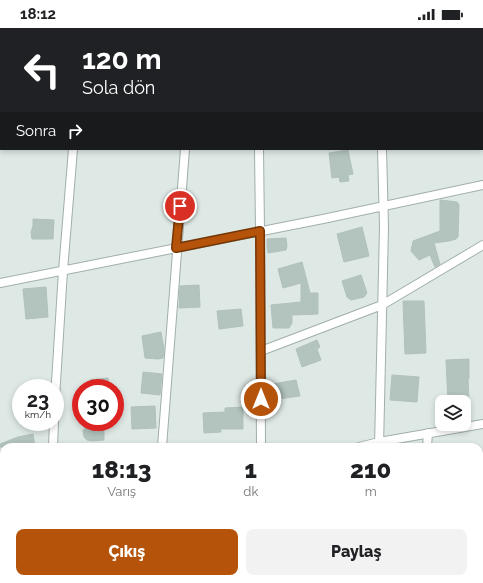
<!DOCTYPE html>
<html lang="tr">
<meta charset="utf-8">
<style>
:root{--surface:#fff;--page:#f2f2f2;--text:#202124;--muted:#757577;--accent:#b45309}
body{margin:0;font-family:Raleway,sans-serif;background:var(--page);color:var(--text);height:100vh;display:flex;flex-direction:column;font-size:15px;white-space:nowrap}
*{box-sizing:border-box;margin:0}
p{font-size:13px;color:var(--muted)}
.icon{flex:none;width:22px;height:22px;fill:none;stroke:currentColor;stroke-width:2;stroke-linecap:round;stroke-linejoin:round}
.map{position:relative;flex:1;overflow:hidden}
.side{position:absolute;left:0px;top:415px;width:483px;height:140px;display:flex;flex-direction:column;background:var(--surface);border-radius:12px 12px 0 0;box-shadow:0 2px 6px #0003}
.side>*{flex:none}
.guide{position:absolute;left:0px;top:0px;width:483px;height:122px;box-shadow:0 2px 6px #0003;background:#202124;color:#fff;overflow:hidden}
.controls{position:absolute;left:435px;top:367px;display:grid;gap:8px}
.controls a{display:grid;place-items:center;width:36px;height:36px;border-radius:8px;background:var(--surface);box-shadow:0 2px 6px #0003;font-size:20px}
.speed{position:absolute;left:12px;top:351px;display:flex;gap:8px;font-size:20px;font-weight:700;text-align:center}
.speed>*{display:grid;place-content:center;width:52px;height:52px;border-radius:50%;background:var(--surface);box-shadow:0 2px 6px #0003;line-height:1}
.speed small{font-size:10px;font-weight:400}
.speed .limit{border:6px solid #d22;background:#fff;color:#111}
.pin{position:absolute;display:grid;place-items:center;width:34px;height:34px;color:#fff;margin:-17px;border:2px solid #fff;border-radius:50%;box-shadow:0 1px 4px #0007}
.me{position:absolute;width:44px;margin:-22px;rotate:0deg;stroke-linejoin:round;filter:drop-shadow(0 0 3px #0008)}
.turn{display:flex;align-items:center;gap:14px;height:84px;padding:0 16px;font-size:18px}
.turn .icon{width:52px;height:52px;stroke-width:2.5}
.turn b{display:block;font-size:28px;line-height:34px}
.then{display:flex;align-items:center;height:38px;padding:0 16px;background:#0003;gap:8px;font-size:15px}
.eta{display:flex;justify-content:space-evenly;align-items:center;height:68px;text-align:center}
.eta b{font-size:24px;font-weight:800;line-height:28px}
.primary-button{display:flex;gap:8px;margin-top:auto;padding:8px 16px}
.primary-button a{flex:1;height:46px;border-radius:8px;background:var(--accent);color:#fff;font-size:16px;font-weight:800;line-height:46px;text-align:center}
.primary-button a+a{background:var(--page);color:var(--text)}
.status{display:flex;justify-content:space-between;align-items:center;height:28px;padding:0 20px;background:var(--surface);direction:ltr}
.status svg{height:11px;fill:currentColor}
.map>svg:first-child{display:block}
.building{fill:#b3c3be;stroke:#b1c1bd}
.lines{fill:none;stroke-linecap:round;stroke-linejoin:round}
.street-casing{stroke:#a1afac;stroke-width:10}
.street{stroke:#fff;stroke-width:8}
.route-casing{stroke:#753606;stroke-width:10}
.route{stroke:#b45309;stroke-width:7}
</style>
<div class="status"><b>18:12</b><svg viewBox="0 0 49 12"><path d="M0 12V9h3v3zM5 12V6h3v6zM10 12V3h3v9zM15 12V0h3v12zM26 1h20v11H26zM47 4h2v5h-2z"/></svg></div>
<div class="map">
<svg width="483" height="555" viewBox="0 0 483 555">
<rect width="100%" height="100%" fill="#dee8e5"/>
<path class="building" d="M348 122 353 146 348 147 349 153 340 154 339 149 332 150 329 125Z
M440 172 457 174 459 177 458 209 456 211 449 213 434 215 440 236 435 239 430 227 419 232 411 223 413 213 440 203Z
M33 191 54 192 53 211H32L31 204 33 198Z
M362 199 369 228 344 234 337 206Z
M286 210 287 218 286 222 268 225 267 219V211Z
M302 234 310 265H318V286L292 287V295L289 300H273L271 277 301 274V255L283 260 278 241Z
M361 247 367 265 364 269 351 272 347 269 342 253Z
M199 257 200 279 179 280 180 258Z
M46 259 48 289 26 291 23 261Z
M403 273H424L426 325 405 326Z
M241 281 243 298 219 301 217 283Z
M161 304 164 321 163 330 158 331 145 330 142 308Z
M317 312 320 319 317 321 321 332 302 339 296 321Z
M469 331V351H468L469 374H448L446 332Z
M143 344 162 346 160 367 141 365Z
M392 347 419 349 417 374 390 372Z
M108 350 109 360H91L90 352Z
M296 352 300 368 278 371 275 366 273 356Z
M155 378 156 400 132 401 131 379Z
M243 379V401H221V404L204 405 203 385 225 384V380Z
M85 394H104V412L92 413 87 412 84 409 83 403 85 400Z
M33 406 35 419H0V416L18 409Z"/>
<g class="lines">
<g class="street-casing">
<path id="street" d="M257 0V1
M380 0V1
M86 1 87 0
M348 1 355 0
M0 46H1
M259 121 260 203 261 419
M0 255 323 191 483 157
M261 323 382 277 483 217
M55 370 63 243 73 121
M53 419 54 394
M162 419 185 121
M359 419 379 414 483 396
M379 419 384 199 382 121
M427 419 428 405
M0 490 4 489
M68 551 69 555
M173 551 174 555
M265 551V555
M372 555 373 551
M421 555V551"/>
</g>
<use href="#street" class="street"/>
</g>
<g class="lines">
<g class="route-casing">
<path id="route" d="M180 178 176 220 260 203 261 371"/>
</g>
<use href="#route" class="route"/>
</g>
</svg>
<div class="controls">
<a><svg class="icon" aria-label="layers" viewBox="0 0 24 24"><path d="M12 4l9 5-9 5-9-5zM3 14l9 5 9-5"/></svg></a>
</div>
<div class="speed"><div>23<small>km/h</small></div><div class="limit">30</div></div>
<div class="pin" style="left:180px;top:178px;background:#d93025"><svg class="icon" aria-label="arrive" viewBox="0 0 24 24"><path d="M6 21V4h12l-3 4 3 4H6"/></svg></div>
<svg class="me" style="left:261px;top:371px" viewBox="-20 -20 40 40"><circle r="17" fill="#b45309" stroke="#fff" stroke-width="3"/><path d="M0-11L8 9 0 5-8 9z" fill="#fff"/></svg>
<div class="guide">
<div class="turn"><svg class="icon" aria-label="left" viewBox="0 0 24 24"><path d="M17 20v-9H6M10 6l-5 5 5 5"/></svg><div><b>120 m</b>Sola dön</div></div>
<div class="then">Sonra<svg class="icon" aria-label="right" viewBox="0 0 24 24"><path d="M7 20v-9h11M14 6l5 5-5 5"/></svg></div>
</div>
<section class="side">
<div class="eta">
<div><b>18:13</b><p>Varış</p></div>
<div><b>1</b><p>dk</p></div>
<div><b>210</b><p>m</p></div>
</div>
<div class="primary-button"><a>Çıkış</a><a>Paylaş</a></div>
</section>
</div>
